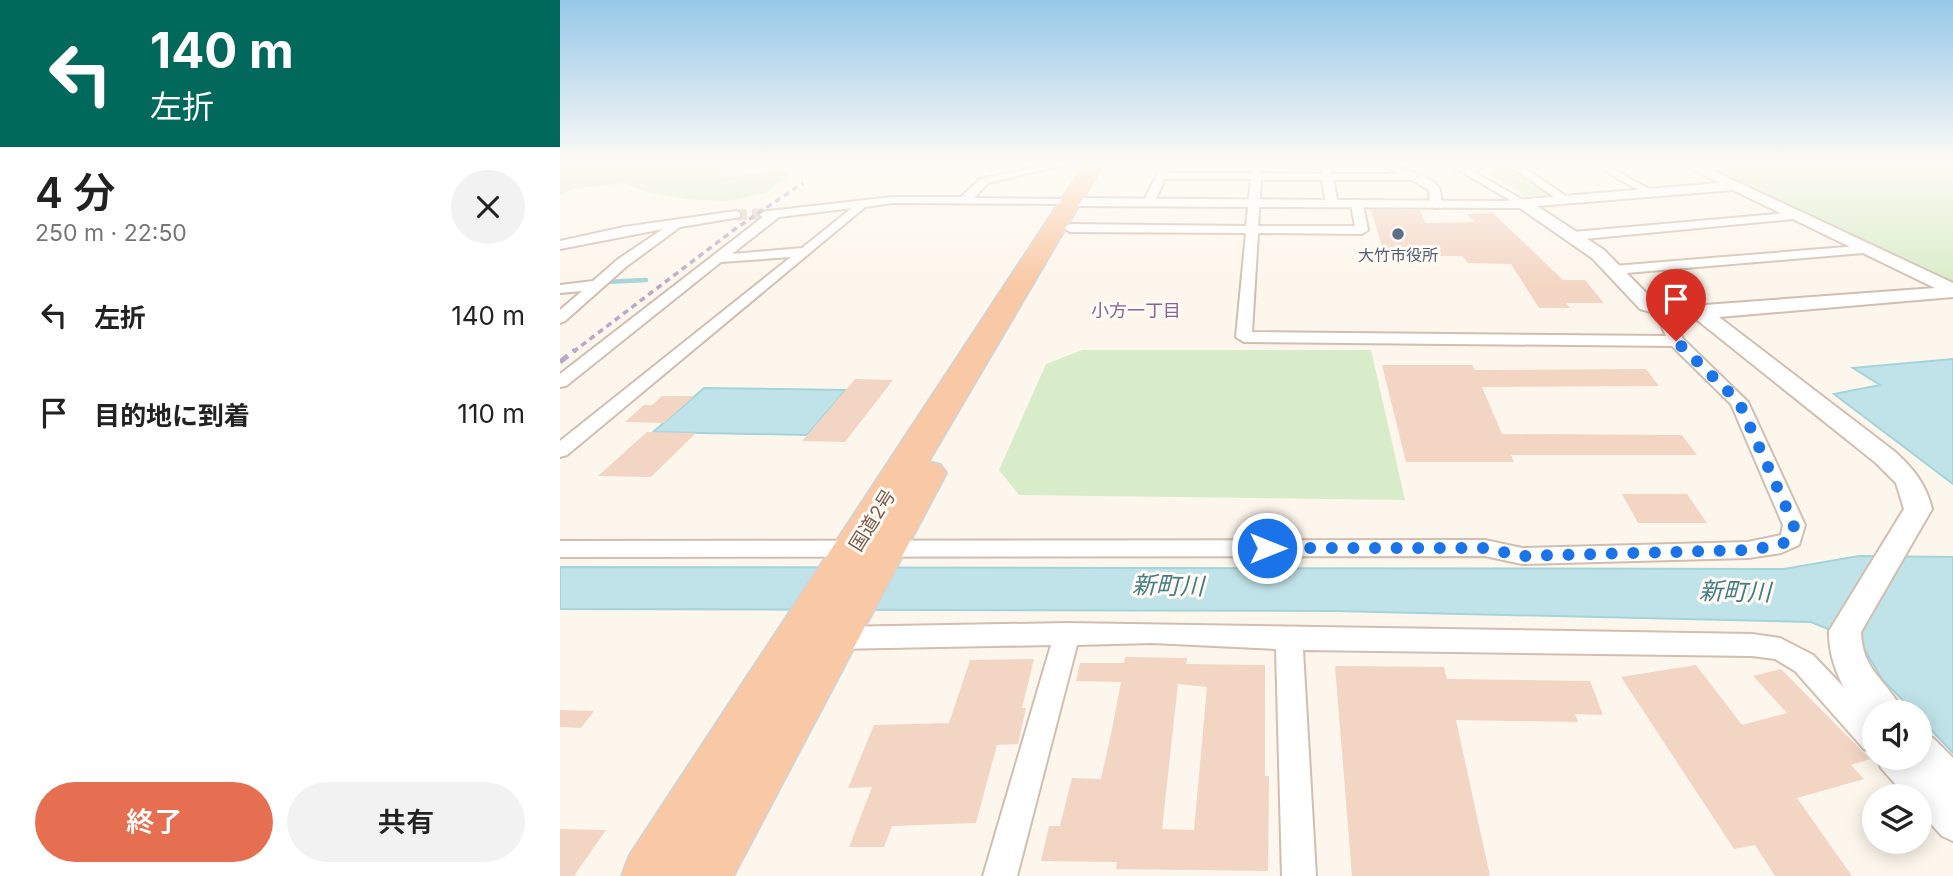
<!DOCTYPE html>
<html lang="ja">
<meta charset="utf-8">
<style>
:root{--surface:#fff;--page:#f2f2f2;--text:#222;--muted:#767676;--accent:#e76f51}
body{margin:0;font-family:Inter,"Noto Sans JP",sans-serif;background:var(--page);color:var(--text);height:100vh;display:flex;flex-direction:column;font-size:26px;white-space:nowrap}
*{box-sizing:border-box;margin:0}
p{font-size:23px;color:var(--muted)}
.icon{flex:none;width:38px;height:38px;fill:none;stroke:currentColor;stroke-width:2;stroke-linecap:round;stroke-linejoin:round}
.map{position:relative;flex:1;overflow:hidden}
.drawer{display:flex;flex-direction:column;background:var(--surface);width:560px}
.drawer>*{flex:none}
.hud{background:#00695c;color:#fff;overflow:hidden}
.tools{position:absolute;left:1302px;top:700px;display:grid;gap:14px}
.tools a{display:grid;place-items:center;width:70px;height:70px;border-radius:50%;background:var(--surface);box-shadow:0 4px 18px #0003;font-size:35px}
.pin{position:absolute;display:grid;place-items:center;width:60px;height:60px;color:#fff;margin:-72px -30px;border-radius:50% 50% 50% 0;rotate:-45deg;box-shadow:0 0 7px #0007}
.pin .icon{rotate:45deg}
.me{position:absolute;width:77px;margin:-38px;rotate:90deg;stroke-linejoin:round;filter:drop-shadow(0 0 5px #0008)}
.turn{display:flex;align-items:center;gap:24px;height:147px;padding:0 35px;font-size:32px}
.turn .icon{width:91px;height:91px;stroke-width:2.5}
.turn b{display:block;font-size:49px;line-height:60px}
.round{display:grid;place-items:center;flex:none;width:74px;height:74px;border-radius:37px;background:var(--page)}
.headline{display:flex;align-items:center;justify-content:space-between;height:119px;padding:0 35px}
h1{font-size:42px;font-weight:600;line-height:52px}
.primary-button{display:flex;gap:14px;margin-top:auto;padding:14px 35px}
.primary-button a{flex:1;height:80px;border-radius:42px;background:var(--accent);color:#fff;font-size:28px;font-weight:600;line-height:80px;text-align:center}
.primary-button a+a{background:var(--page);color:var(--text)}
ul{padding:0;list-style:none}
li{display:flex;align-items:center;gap:21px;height:98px;padding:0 35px}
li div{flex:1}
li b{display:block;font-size:26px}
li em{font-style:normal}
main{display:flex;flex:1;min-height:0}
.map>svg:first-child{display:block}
.green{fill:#d8ecc9}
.water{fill:#bfe3e8;stroke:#a5d3da;stroke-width:2}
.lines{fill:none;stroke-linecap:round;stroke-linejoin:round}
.stream{stroke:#a5d3da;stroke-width:4.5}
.building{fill:#f3d5c3;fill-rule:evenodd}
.minor-tunnel{stroke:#dcd0c4;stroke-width:11;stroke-dasharray:11 5;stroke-linecap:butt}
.minor-casing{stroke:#d1beb0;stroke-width:4}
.tertiary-casing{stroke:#d1beb0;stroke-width:4}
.trunk-casing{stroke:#dad1cd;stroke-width:4}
.minor{fill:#fff;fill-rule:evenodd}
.tertiary{fill:#fff;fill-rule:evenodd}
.trunk{fill:#f9c8a4;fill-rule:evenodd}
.rail-far1{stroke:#b9a8c9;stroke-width:3.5;stroke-dasharray:6 4.5;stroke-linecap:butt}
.rail{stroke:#b9a8c9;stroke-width:5;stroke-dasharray:10 7;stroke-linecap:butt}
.route{stroke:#1a73e8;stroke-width:12;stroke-dasharray:0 21.6}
.service-dot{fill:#5c6f8a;stroke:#fffaf3;stroke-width:2.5}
.labels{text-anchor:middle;stroke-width:6;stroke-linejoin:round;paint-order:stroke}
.far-service-label{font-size:16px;fill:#4e5e75;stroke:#fffaf3}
.far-neighbourhood-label{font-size:18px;fill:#846695;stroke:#fffaf3}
.street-label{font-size:19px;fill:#7a5c4d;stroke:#fffaf3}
.near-water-label{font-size:24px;font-style:italic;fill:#437c86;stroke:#fffaf3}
</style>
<main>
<section class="drawer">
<div class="hud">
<div class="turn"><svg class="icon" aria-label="left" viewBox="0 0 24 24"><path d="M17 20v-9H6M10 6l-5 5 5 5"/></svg><div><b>140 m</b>左折</div></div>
</div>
<div class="headline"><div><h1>4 分</h1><p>250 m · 22:50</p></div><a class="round"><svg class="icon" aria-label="close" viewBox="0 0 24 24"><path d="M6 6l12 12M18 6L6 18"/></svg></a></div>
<ul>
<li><svg class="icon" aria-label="left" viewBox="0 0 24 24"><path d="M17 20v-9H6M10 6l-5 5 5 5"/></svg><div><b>左折</b></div><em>140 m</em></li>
<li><svg class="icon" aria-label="arrive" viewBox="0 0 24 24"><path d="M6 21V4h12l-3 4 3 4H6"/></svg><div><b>目的地に到着</b></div><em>110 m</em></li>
</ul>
<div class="primary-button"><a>終了</a><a>共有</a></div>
</section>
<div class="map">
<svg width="1393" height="876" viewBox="0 0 1393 876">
<rect width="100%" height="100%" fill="#fdf6ec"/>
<path class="green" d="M0 164H176L157 174 166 178 206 171H235L205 193 167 201 126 199 88 192 63 183 13 189 0 195Z
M908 164H940L988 195 967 197 938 178Z
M1137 164H1393V283Z
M522 350H811L845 500 459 495 439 470 486 364Z"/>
<path class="water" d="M1393 359V484L1274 394 1320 385 1293 368Z
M144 388 286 390 247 435 93 432Z
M1299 556 1393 557V753L1360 718V712H1354L1322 679 1300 642 1251 622 775 611 0 609V567L1224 569Z"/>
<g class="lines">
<path class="stream" d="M44 282 86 280"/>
</g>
<path class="building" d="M811 210H860L865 223 914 222 907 214 933 213 1003 280H1025L1044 303H1006L1010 308H979L951 264 908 263 902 256H825Z
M822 365H912L915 370 1086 369 1099 386 922 387 942 434 1122 435 1137 455H951L954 462H846Z
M295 379 333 380 285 442 242 441Z
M102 396H134L104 423 65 422 84 405H92Z
M87 432 136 433 91 477 38 476Z
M1062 494H1127L1147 523H1078Z
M565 657 627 658 626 664 705 665V776H709L708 871 556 869 557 862 481 861 489 826H500L512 778 541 779 552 729 561 682 516 681 520 663H564ZM618 684 647 687 634 830 602 829Z
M474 659 462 708H466L458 744 437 745 416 823 332 826 324 847H289L312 787 288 788 314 725 389 723 410 660Z
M1136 665 1182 725 1227 713 1193 676 1221 669 1310 759 1291 765 1304 779 1237 798 1292 876H1215L1195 845 1174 849 1061 677Z
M775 666 884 667 887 679 1030 681 1043 715 1015 714 1018 722 896 720 930 876H792Z
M0 710 34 711 21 728 0 727Z
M0 829 46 830 14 876H0Z"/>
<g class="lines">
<path class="minor-tunnel" d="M176 215 204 214"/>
<g class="minor-casing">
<path id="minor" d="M489 164H507L428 183 414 198 510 199 514 200V204L332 203 305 207 7 455 0 457V441L231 257 161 262 6 386 0 387V374L203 217 198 214 200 212 332 197H401L420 179ZM292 208 242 248 172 254 219 217Z
M602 164 611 165 608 173H691L692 164H702L701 173 762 174 760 164H770L772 174H839L821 164C834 164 872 176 879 188 881 192 881 200 882 205L876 208 870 205 869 190 852 180H773L778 204 772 207 766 204 762 180H701L698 226H795L791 205 797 202 803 205 808 230 802 234 698 233 692 332 1106 336 1095 311 1102 307 1107 308 1123 339 1188 402 1245 525 1239 545 1221 553 1188 558 962 564 925 556 0 557V541L925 540 962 548 1188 542 1221 535 1223 525 1171 404 1112 346 684 342 676 337 686 233 510 232 504 228 510 224 686 226 691 179H605L593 205H585L583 203Z
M888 164H900L970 204 960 206Z
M946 164H958L1012 200 1002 202Z
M1033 164H1045L1096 193 1087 195Z
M176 211 180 213V217L120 227 67 266 5 321 0 323V310L22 291 0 293V285L33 281 57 260 103 229 0 249V241L64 227Z
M1239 212 1243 214V218L1013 240 1007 236 1013 232Z
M1310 245 1316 249 1315 252 1054 274 1047 270 1054 266Z
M507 623 1192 634 1220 638 1253 655 1314 719V752L1304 749 1235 671 1215 659 1192 656 743 650 756 876H722L716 649 592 643 517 645 457 876H423L491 645 275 649 266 645 262 638 266 631 275 627Z
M1317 758H1352L1393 801V841L1382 836 1360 812V796H1346L1321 768Z"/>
</g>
<g class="tertiary-casing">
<path id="tertiary" d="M1123 164H1139L1393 283V297L1159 317 1334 451C1353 468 1366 484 1372 509L1301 632C1302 672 1328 680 1343 712H1314V724C1288 704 1268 664 1269 631L1344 509 1336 483 1316 463 1136 319H1116L1080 309 1032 258 960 208 510 206 503 202 510 198 942 201 1159 183ZM1173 190 1375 288 1117 307 1094 301 1044 250 977 206Z
M1360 732 1373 738 1393 758V805L1379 800 1347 762 1344 758H1360Z"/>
</g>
<g class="trunk-casing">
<path id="trunk" d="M525 164H543L368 462 380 465 386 473 173 876H62L70 855Z"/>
</g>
<use href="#minor" class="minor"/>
<use href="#tertiary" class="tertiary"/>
<use href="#trunk" class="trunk"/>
<path class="rail-far1" d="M13 352 175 229 243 183"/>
<path class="rail" d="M0 362 15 350"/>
</g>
<linearGradient id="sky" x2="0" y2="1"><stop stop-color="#97c7e8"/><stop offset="0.57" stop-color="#fefbf6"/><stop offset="1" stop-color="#fefbf6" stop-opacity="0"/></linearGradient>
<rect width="1393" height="286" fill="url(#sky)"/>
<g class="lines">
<path class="route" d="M707 548H925L962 556 1188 550 1220 545 1231 539 1234 525 1179 402 1116 341"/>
</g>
<circle class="service-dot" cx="838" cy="234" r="7"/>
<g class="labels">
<g class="far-service-label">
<text x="838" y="261">大竹市役所</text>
</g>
<g class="far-neighbourhood-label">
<text x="576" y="317">小方一丁目</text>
</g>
<g class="street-label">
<text transform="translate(312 520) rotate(-58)" y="7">国道2号</text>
</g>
<g class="near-water-label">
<text transform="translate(608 586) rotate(1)" y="8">新町川</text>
<text transform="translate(1175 592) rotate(1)" y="8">新町川</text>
</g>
</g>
</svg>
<div class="tools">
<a><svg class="icon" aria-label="sound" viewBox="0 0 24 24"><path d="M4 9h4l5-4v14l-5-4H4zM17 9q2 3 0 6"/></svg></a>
<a><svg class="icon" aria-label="layers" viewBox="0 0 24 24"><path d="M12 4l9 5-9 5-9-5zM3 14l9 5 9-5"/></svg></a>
</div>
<div class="pin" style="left:1116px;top:341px;background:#d93025"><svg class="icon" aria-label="arrive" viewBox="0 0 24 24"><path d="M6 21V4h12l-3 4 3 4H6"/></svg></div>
<svg class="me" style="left:707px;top:548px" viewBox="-20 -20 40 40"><circle r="17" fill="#1a73e8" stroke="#fff" stroke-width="3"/><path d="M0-11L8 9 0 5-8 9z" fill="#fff"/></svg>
</div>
</main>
